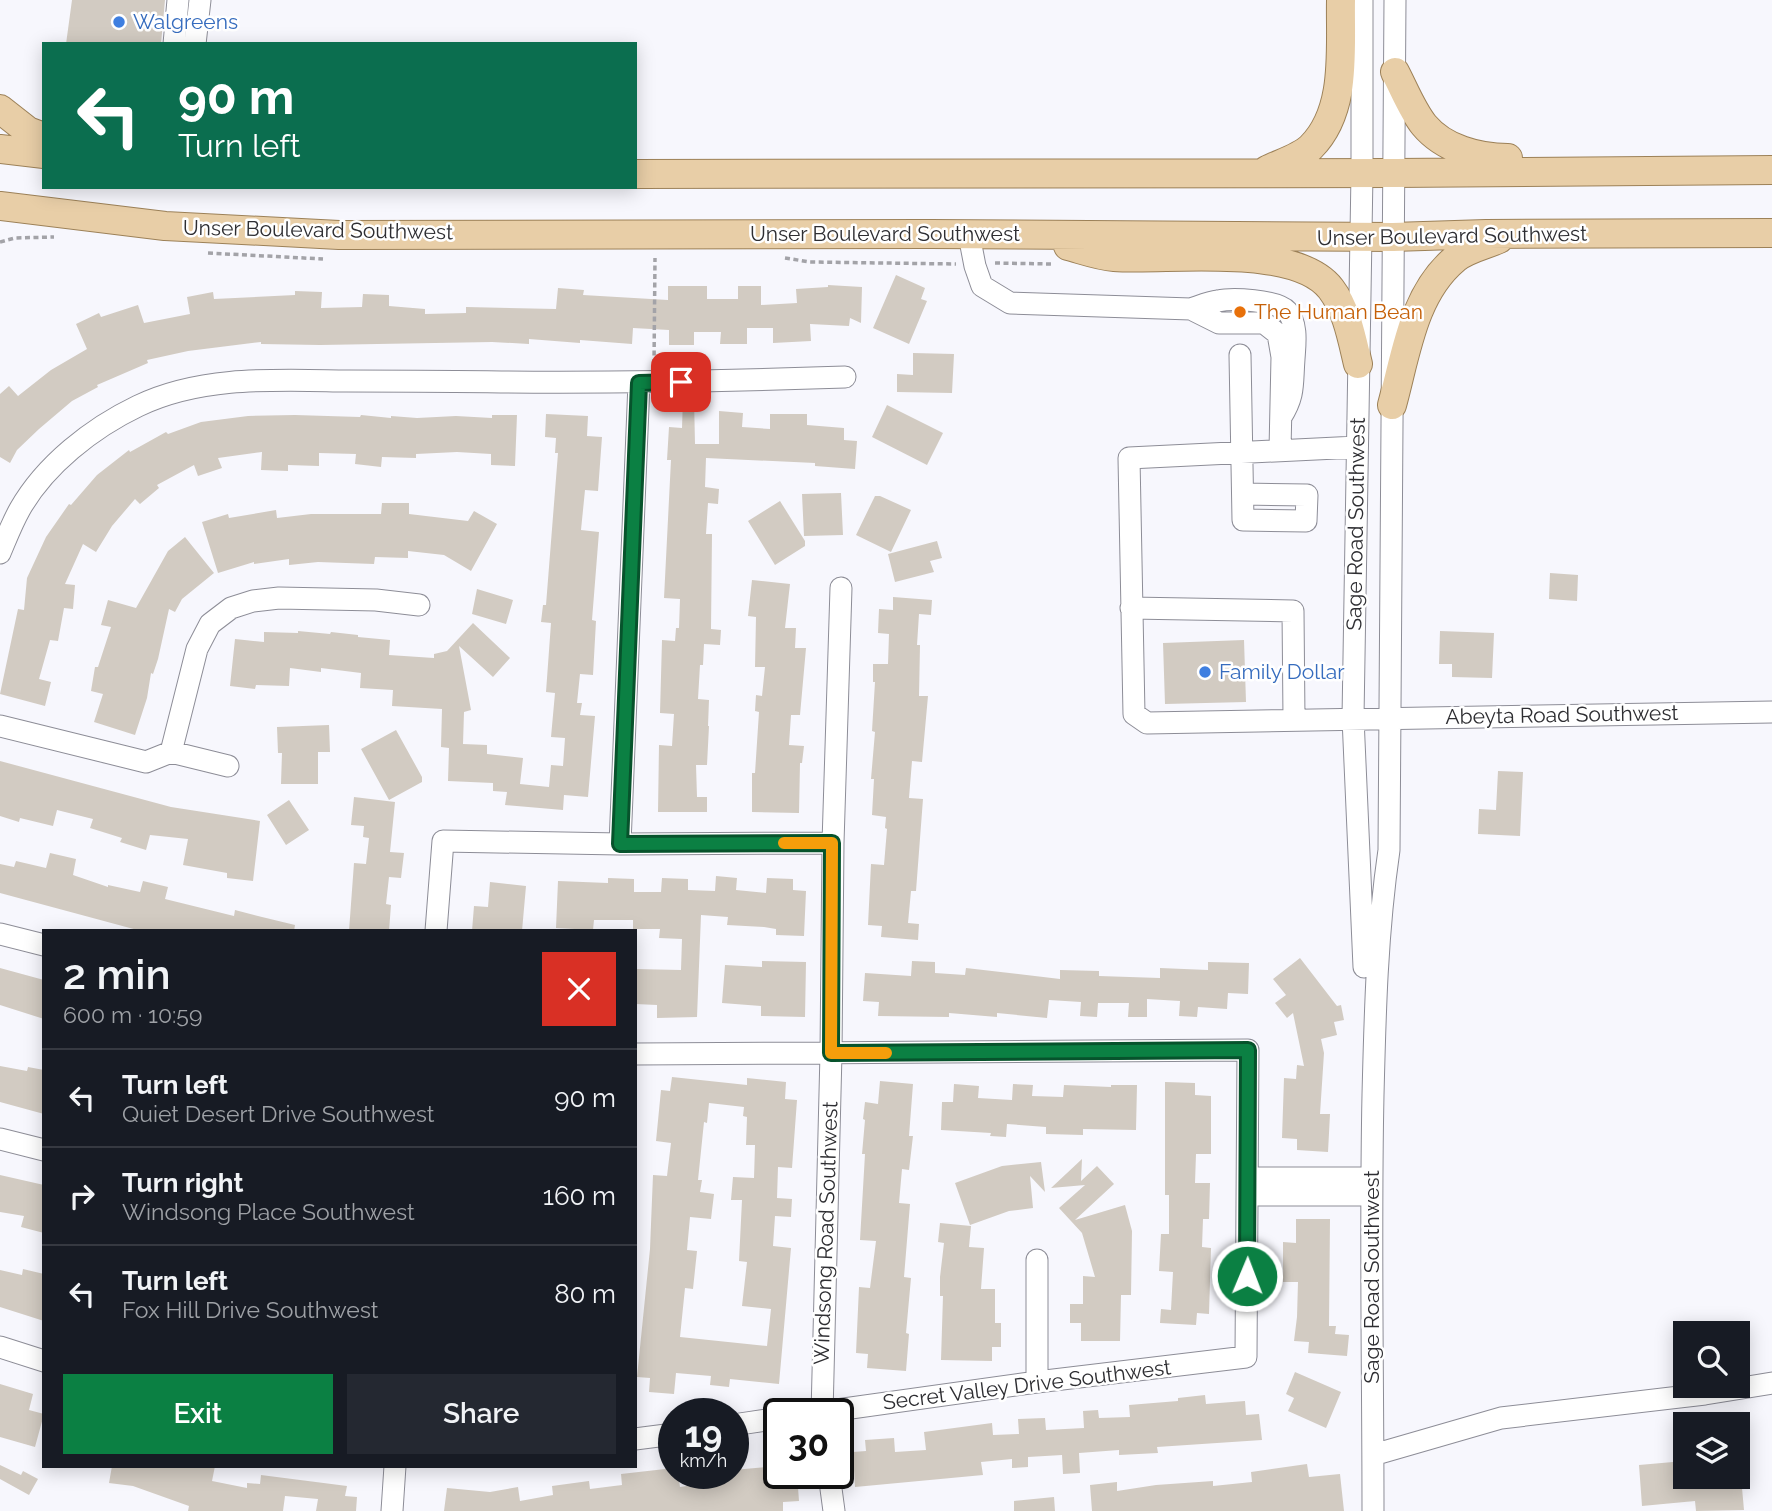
<!DOCTYPE html>
<meta charset="utf-8">
<style>
:root{--surface:#171b24;--page:#242831;--text:#f1f3f6;--muted:#9ea1a6;--line:#363941;--accent:#0b8043}
body{margin:0;font-family:Raleway,sans-serif;background:var(--page);color:var(--text);height:100vh;display:flex;flex-direction:column;font-size:26px;white-space:nowrap}
*{box-sizing:border-box;margin:0}
p{font-size:23px;color:var(--muted)}
.icon{flex:none;width:38px;height:38px;fill:none;stroke:currentColor;stroke-width:2;stroke-linecap:round;stroke-linejoin:round}
.map{position:relative;flex:1;overflow:hidden}
.drawer{position:absolute;left:42px;top:929px;width:595px;height:539px;display:flex;flex-direction:column;background:var(--surface);border-radius:0px;box-shadow:0 4px 18px #0003}
.drawer>*{flex:none}
.hud{position:absolute;left:42px;top:42px;width:595px;height:147px;border-radius:0px;box-shadow:0 4px 18px #0003;background:#0b6e4f;color:#fff;overflow:hidden}
.buttons{position:absolute;left:1673px;top:1321px;display:grid;gap:14px}
.buttons a{display:grid;place-items:center;width:77px;height:77px;border-radius:0px;background:var(--surface);box-shadow:0 4px 18px #0003;font-size:35px}
.speed{position:absolute;left:658px;top:1398px;display:flex;gap:14px;font-size:35px;font-weight:700;text-align:center}
.speed>*{display:grid;place-content:center;width:91px;height:91px;border-radius:50%;background:var(--surface);box-shadow:0 4px 18px #0003;line-height:1}
.speed small{font-size:18px;font-weight:400}
.speed .limit{border:4px solid #111;border-radius:10px;background:#fff;color:#111}
.pin{position:absolute;display:grid;place-items:center;width:60px;height:60px;color:#fff;margin:-30px;border-radius:14px;box-shadow:0 4px 10px #0006}
.me{position:absolute;width:77px;margin:-38px;rotate:1deg;stroke-linejoin:round;filter:drop-shadow(0 0 5px #0008)}
.turn{display:flex;align-items:center;gap:24px;height:147px;padding:0 21px;font-size:32px}
.turn .icon{width:91px;height:91px;stroke-width:2.5}
.turn b{display:block;font-size:49px;line-height:60px}
.round{display:grid;place-items:center;flex:none;width:74px;height:74px;border-radius:0px;background:var(--page)}
.headline{display:flex;align-items:center;justify-content:space-between;height:119px;padding:0 21px}
h1{font-size:42px;font-weight:600;line-height:52px}
.primary-button{display:flex;gap:14px;margin-top:auto;padding:14px 21px}
.primary-button a{flex:1;height:80px;border-radius:0px;background:var(--accent);color:#fff;font-size:28px;font-weight:600;line-height:80px;text-align:center}
.primary-button a+a{background:var(--page);color:var(--text)}
ul{padding:0;list-style:none}
li{display:flex;align-items:center;gap:21px;height:98px;padding:0 21px;border-top:2px solid var(--line)}
li div{flex:1}
li b{display:block;font-size:26px}
li em{font-style:normal}
.map>svg:first-child{display:block}
.building{fill:#d2cbc2;fill-rule:evenodd}
.lines{fill:none;stroke-linecap:round;stroke-linejoin:round}
.minor-casing{stroke:#8d8d97;stroke-width:23}
.major-casing{stroke:#9c8158;stroke-width:30}
.path{stroke:#a3a3a8;stroke-width:3.5;stroke-dasharray:5 3.5;stroke-linecap:butt}
.minor{stroke:#fff;stroke-width:21}
.major{stroke:#e8cea7;stroke-width:28}
.route-casing{stroke:#07532c;stroke-width:18}
.route{stroke:#0b8043;stroke-width:12}
.slow{stroke:#f59e0b;stroke-width:12}
.shop-dot{fill:#3f7fe0;stroke:#fff;stroke-width:2.5}
.food-dot{fill:#e8710a;stroke:#fff;stroke-width:2.5}
.labels{text-anchor:middle;stroke-width:5;stroke-linejoin:round;paint-order:stroke}
.shop-label{font-size:21px;fill:#366cbe;stroke:#fff;text-anchor:start}
.street-label{font-size:21px;fill:#2e2e32;stroke:#fff}
.food-label{font-size:21px;fill:#c56008;stroke:#fff;text-anchor:start}
</style>
<div class="map">
<svg width="1772" height="1511" viewBox="0 0 1772 1511">
<rect width="100%" height="100%" fill="#f7f7fd"/>
<path class="building" d="M72 0H165L161 44H66Z
M896 275 925 288 921 299 927 301 909 344 873 328Z
M828 285 862 287 861 323 850 318 849 326 810 324 811 341 773 343V328H747V344H720L721 332H694V345H669V330L633 328 632 344 580 340V343L529 339V344L492 342 320 345 261 344V342L188 351 147 360 148 363 97 385 98 387 72 401 39 429 17 450 10 463 0 457V394L9 386 18 396 51 370 87 349 76 324 99 313 101 317 138 305 144 323 190 314 187 297 213 292 214 299 295 295V291L322 292 321 308 362 307 363 294 389 295V306L425 309V314L466 313V307L556 309 558 288 584 290 583 295 668 300V286H707V299H738V286H761V305L797 303 796 289 828 287Z
M913 353 954 354 952 393 897 392V374L913 375Z
M683 397 694 398 695 444H719V411L743 413 742 427 770 429V414H807V425L844 428V440L857 441 855 469 815 466V463L706 458 705 487 719 489 718 504 708 503 706 534H712L711 629 721 630 720 645 704 644 703 665H700L698 699 709 700 708 726H709L707 765H696L697 797H707V812H658L659 745 672 746 674 714 660 713 662 640 675 641 676 628H679L680 599 664 598 671 460H667L669 427 682 428Z
M887 405 943 433 927 465 872 437Z
M546 414 588 416 587 436 602 437 598 491 585 490 581 530 599 532 592 620 596 621 593 675 580 674 577 703H582L580 715 595 716 588 797 564 795 563 810 505 805 507 792 493 791V783L448 781 449 748 441 747 442 709 392 706 393 690 360 688 361 673 321 668V672L290 668 289 686 256 685 255 689 230 686 235 639 264 642V632L298 633V631L330 634 331 632 358 635V637L390 640 389 655 434 658V654L447 651 473 623 510 658 493 677 459 646 471 710 464 712 463 744 487 745V754L523 758 520 784 549 787 551 765 563 766 565 738 551 737 555 693 546 692 551 623 541 622 543 605H546L558 453H555L556 438 545 437Z
M295 415 360 417 361 415 391 418V416L417 418 456 416 492 418V415H517L515 466 491 465V454L457 452 416 454V458L382 457 381 467 355 464 356 454 319 453V466L288 465V471L261 470 262 452 218 458 222 468 198 476 194 465 157 485 159 488 140 504 135 499 112 526 96 552 83 544 65 584 75 585 73 609 64 608 58 641 50 640 39 679 51 682 45 706 0 694 18 609 24 610 27 578 46 537 69 504 71 505 97 475 129 450 130 452 166 432 168 434 201 422 248 416Z
M841 493 843 535 804 536 802 494Z
M875 496H880L911 510 891 552 856 535Z
M780 501 805 541V546L775 565 748 521Z
M382 503H409V514L468 521 474 511 497 524 471 571 444 555 408 551V558L375 557 374 564 318 562 289 565V559L254 564V562L218 573 202 522 228 514 229 518 276 510 277 518 311 514H381Z
M185 537 214 573 182 599 175 612 169 609 158 659 153 674 151 673 147 698 135 735 94 722 103 694 91 691 95 667H98L111 627 101 625 108 600 136 608 168 551Z
M937 541 942 558 930 561 934 572 895 582 888 554Z
M1550 573 1578 575 1577 601 1549 599Z
M752 580 790 584 785 628H796L795 648H806L800 715H791L789 745 804 746 802 763H800L799 813 752 812V773H755L759 712 755 711 756 695 762 696 765 667H755L756 617 748 616Z
M477 589 513 600 506 624 472 614Z
M893 597 932 600 931 615 919 614 917 645H920L919 696H928L922 762 912 761 909 798 923 799 916 891H911L908 923 919 924 918 940 881 937 882 926 868 925 871 864 884 865 887 829 885 828 886 817 872 815 874 779H871L875 732 872 731 875 682H873V664H888L889 634 878 633 879 609 893 610Z
M1440 631 1494 633 1492 678 1452 677V664H1439Z
M1244 640 1246 702 1165 704 1163 643Z
M329 725 330 752H318V784H281L282 753H278L277 727Z
M396 730 422 777V782L389 800 361 749Z
M0 761 171 807 260 821 253 881 227 878V873L183 865 188 839 150 835 146 850 120 842 122 838 90 828 93 819 57 810 53 826 20 818 19 822 0 816Z
M1498 771 1523 772 1520 836 1478 834 1479 809 1496 810Z
M354 797 395 802 390 852 404 853 401 878 389 877 386 904 391 905 389 931H349L354 863 366 864 369 838 363 837 364 826 351 825Z
M289 800 309 830 286 845 267 815Z
M50 853 76 859 73 875 108 887V885L140 892 143 881 168 887 165 899 234 916 235 910 262 917 295 925 294 931H141L0 893V864L14 867 16 861 46 868Z
M716 876 737 878 736 890 766 893 767 878 793 879V890L806 891 804 936 776 935V929L764 927 727 925 728 917 701 915 697 1017 657 1018V1005L635 1004V969L681 970 682 939 659 938 660 929H633V920H594L593 930 556 928 558 881 608 883V878L634 879V892H661L662 878 688 879V890L715 891Z
M490 882 526 886 522 931H472L474 906 488 907Z
M1300 958 1337 1006 1341 1005 1344 1020 1334 1022 1337 1035 1321 1039 1324 1053 1320 1114H1330L1328 1152 1297 1150V1139L1282 1138 1284 1078 1296 1079 1297 1065 1304 1066 1293 1013 1287 1018 1275 1003 1286 995 1273 979Z
M762 961 806 962 805 1017 761 1016V1006L722 1003 725 965 762 967Z
M912 961 935 962V973L965 975 966 968 1060 979V970L1099 971V976L1160 978V968L1208 970V962L1249 963 1248 994 1228 993 1227 1009 1198 1007 1197 1017 1179 1016 1180 1001 1147 999V1017H1128L1129 1003H1098L1097 1017 1080 1016 1081 1002 1049 1000 1047 1018 997 1013V1017L949 1013V1017L878 1016 879 1002 863 1001 865 973 911 976Z
M0 968 44 980V1019L0 1005Z
M0 1066 27 1071 28 1067 44 1070V1114L0 1102Z
M672 1077 747 1085V1078L786 1082 785 1099 797 1100 792 1168 778 1167 777 1198 792 1199 791 1217 775 1216 773 1246 791 1248 779 1384 730 1379 729 1387 710 1385 711 1376 676 1373 674 1394 649 1392 650 1378 637 1377 650 1249 653 1175 667 1176 671 1143 656 1141 661 1090 670 1091ZM709 1103 744 1107 743 1116 747 1117 746 1145H755L754 1178 733 1177 731 1200H742L739 1261 747 1262 742 1306 771 1309 767 1346 680 1337 685 1288 693 1289 697 1251 687 1250 690 1217 711 1219 714 1194 700 1192 702 1180H698L704 1122 707 1123Z
M880 1081 913 1084 909 1136H913L909 1170 902 1169 899 1203 910 1204 904 1277 911 1278 906 1333 909 1334 906 1371 867 1368 868 1354 856 1353 859 1287 870 1288 876 1241 860 1240 865 1154H862L865 1120 863 1119 865 1102 878 1104Z
M1165 1082 1195 1083V1095L1211 1096V1154H1196L1195 1183H1210L1209 1219H1203L1202 1247 1211 1248 1209 1314 1197 1313 1196 1325 1160 1323 1161 1309 1171 1310 1173 1272 1159 1271 1161 1234H1169V1195H1165Z
M954 1084 979 1086 978 1098 1012 1100 1013 1084 1033 1085 1032 1096 1063 1097 1064 1085 1111 1087V1085H1137L1136 1130 1083 1129V1135L1046 1134V1127L1007 1124 1006 1137 990 1136 991 1133 941 1130 942 1102H953Z
M1082 1159 1081 1181 1097 1166 1114 1184 1075 1220 1125 1205 1132 1231 1131 1295H1121L1120 1341H1081V1323H1070V1304H1083V1276L1095 1277 1082 1233 1059 1208 1085 1185 1051 1188Z
M1041 1162 1045 1192 1030 1176 1033 1208 1009 1211 970 1225 955 1183 1002 1166Z
M0 1175 44 1185V1233L21 1227 24 1216 0 1212Z
M1296 1219H1330L1329 1326H1336L1335 1334 1349 1335 1347 1356 1308 1353 1309 1342 1294 1341 1297 1317 1298 1282H1283V1242L1296 1243Z
M940 1223 971 1226 969 1247 984 1248 981 1289H995V1323H1001V1347H992V1361L941 1360 943 1296H940V1277L944 1243 938 1242Z
M23 1269 44 1274V1321L0 1307V1270L22 1275Z
M1295 1372 1341 1392 1326 1428 1288 1411 1294 1398 1286 1394Z
M0 1384 33 1394 29 1410 44 1414 35 1447 0 1437Z
M1205 1395 1206 1404 1245 1401 1246 1415 1259 1414 1262 1440 1157 1447 1158 1453 1119 1455V1450L1079 1453 1080 1473 1063 1474 1062 1455 1028 1457V1467L1012 1468V1459L981 1462 983 1475 855 1487 853 1452 866 1451 865 1440 894 1438 895 1452 926 1450 924 1432 992 1423 993 1435 1019 1434 1018 1419 1045 1418 1046 1430 1084 1428 1083 1411 1098 1410 1099 1418 1130 1417 1129 1405 1178 1401V1398Z
M1673 1462 1675 1477H1741L1744 1510 1696 1511 1695 1501 1642 1506 1639 1465Z
M1307 1464 1309 1477 1340 1474 1344 1511H1092L1090 1485 1117 1482V1491L1156 1485 1213 1481V1486L1252 1482 1251 1472Z
M0 1465 21 1475 23 1471 38 1479 29 1495 0 1479Z
M112 1466H215L212 1481 247 1488V1483L260 1484 261 1475 347 1486 345 1496 357 1497 356 1511H316L318 1499 285 1496 283 1511H188L189 1506 133 1486 109 1483Z
M779 1466V1474H797L799 1501 783 1502V1511H444L447 1488 490 1492 518 1487 520 1501 553 1495 552 1486 589 1481 590 1489 622 1485 621 1474 674 1468V1474H678L680 1487 707 1483 706 1474H733V1470Z
M1054 1497 1055 1511H1014V1501Z"/>
<g class="lines">
<g class="minor-casing">
<path id="minor" d="M1362 0V173L1353 718 1364 967
M174 44 178 0
M195 44 200 0
M969 235 975 266 982 286 1010 303 1191 309C1200 306 1209 302 1218 301 1232 298 1277 300 1287 311 1298 324 1295 344 1294 359 1292 384 1295 395 1281 417
M1191 309 1219 323H1264L1278 334 1282 357 1280 450
M1240 355 1243 520 1306 521 1307 495 1243 494
M1357 447 1129 458 1134 714 1147 723 1772 712
M0 553C6 539 12 523 20 509 45 465 92 428 138 406 202 375 278 380 347 381 398 381 449 381 501 382 616 383 730 381 845 377
M1131 608 1293 611 1294 719
M0 726 146 762 171 752 197 649 210 624 231 608 253 601 279 598 376 600 419 605
M171 752 228 766
M620 844 639 383
M436 931 443 841 620 844 833 843
M0 934 44 945
M635 1054 1248 1050 1246 1357 1037 1382 808 1414
M0 1139 44 1150
M1248 1178H1372
M1248 1195H1371
M1037 1260V1382
M0 1347 44 1361
M822 1414 831 1053 833 843 841 588
M733 1425 779 1418
M635 1439 674 1434
M1373 1455 1501 1418 1705 1394 1772 1383
M829 1474 834 1511
M392 1511 395 1466
M1373 1511C1373 1372 1370 1234 1373 1095 1375 1013 1377 932 1389 850L1395 0"/>
</g>
<g class="major-casing">
<path id="major" d="M1395 72C1404 89 1412 110 1424 125 1444 149 1478 158 1508 158
M0 109 28 131 44 137
M0 149 44 154
M1267 170C1281 163 1301 157 1311 147 1348 110 1340 48 1341 0
M635 174 1395 173 1772 170
M0 206 165 226 339 235 930 234 1393 237 1486 234 1772 233
M1068 246C1083 250 1099 256 1114 257 1169 261 1295 242 1331 289 1347 310 1352 339 1358 364
M1392 405C1406 354 1413 294 1455 259 1466 249 1486 245 1499 239"/>
</g>
<path class="path" d="M0 242 15 238 54 237
M208 253 323 259
M785 258 810 262 956 264
M995 263 1053 264
M654 364 655 258"/>
<use href="#minor" class="minor"/>
<use href="#major" class="major"/>
</g>
<g class="lines">
<g class="route-casing">
<path id="route" d="M681 382 639 383 620 844 832 843 831 1053 1248 1050 1247 1276"/>
</g>
<use href="#route" class="route"/>
<path class="slow" d="M784 843H832L831 1053H886"/>
</g>
<g class="shop-dot">
<circle cx="119" cy="22" r="7"/>
<circle cx="1205" cy="672" r="7"/>
</g>
<circle class="food-dot" cx="1240" cy="312" r="7"/>
<g class="labels">
<g class="shop-label">
<text x="133" y="29">Walgreens</text>
<text x="1219" y="679">Family Dollar</text>
</g>
<g class="street-label">
<text transform="translate(318 230) rotate(1)" y="7">Unser Boulevard Southwest</text>
<text x="885" y="241">Unser Boulevard Southwest</text>
<text transform="translate(1452 236) rotate(-1)" y="7">Unser Boulevard Southwest</text>
<text transform="translate(1356 524) rotate(-89)" y="7">Sage Road Southwest</text>
<text transform="translate(1562 715) rotate(-1)" y="7">Abeyta Road Southwest</text>
<text transform="translate(826 1233) rotate(-88)" y="7">Windsong Road Southwest</text>
<text transform="translate(1372 1277) rotate(-90)" y="7">Sage Road Southwest</text>
<text transform="translate(1027 1385) rotate(-7)" y="7">Secret Valley Drive Southwest</text>
</g>
<g class="food-label">
<text x="1254" y="319">The Human Bean</text>
</g>
</g>
</svg>
<div class="buttons">
<a><svg class="icon" aria-label="search" viewBox="0 0 24 24"><circle cx="10" cy="10" r="6"/><path d="M15 15l6 6"/></svg></a>
<a><svg class="icon" aria-label="layers" viewBox="0 0 24 24"><path d="M12 4l9 5-9 5-9-5zM3 14l9 5 9-5"/></svg></a>
</div>
<div class="speed"><div>19<small>km/h</small></div><div class="limit">30</div></div>
<div class="pin" style="left:681px;top:382px;background:#d93025"><svg class="icon" aria-label="arrive" viewBox="0 0 24 24"><path d="M6 21V4h12l-3 4 3 4H6"/></svg></div>
<svg class="me" style="left:1247px;top:1276px" viewBox="-20 -20 40 40"><circle r="17" fill="#0b8043" stroke="#fff" stroke-width="3"/><path d="M0-11L8 9 0 5-8 9z" fill="#fff"/></svg>
<div class="hud">
<div class="turn"><svg class="icon" aria-label="left" viewBox="0 0 24 24"><path d="M17 20v-9H6M10 6l-5 5 5 5"/></svg><div><b>90 m</b>Turn left</div></div>
</div>
<section class="drawer">
<div class="headline"><div><h1>2 min</h1><p>600 m · 10:59</p></div><a class="round" style="background:#d93025;color:#fff"><svg class="icon" aria-label="close" viewBox="0 0 24 24"><path d="M6 6l12 12M18 6L6 18"/></svg></a></div>
<ul>
<li><svg class="icon" aria-label="left" viewBox="0 0 24 24"><path d="M17 20v-9H6M10 6l-5 5 5 5"/></svg><div><b>Turn left</b><p>Quiet Desert Drive Southwest</p></div><em>90 m</em></li>
<li><svg class="icon" aria-label="right" viewBox="0 0 24 24"><path d="M7 20v-9h11M14 6l5 5-5 5"/></svg><div><b>Turn right</b><p>Windsong Place Southwest</p></div><em>160 m</em></li>
<li><svg class="icon" aria-label="left" viewBox="0 0 24 24"><path d="M17 20v-9H6M10 6l-5 5 5 5"/></svg><div><b>Turn left</b><p>Fox Hill Drive Southwest</p></div><em>80 m</em></li>
</ul>
<div class="primary-button"><a>Exit</a><a>Share</a></div>
</section>
</div>
